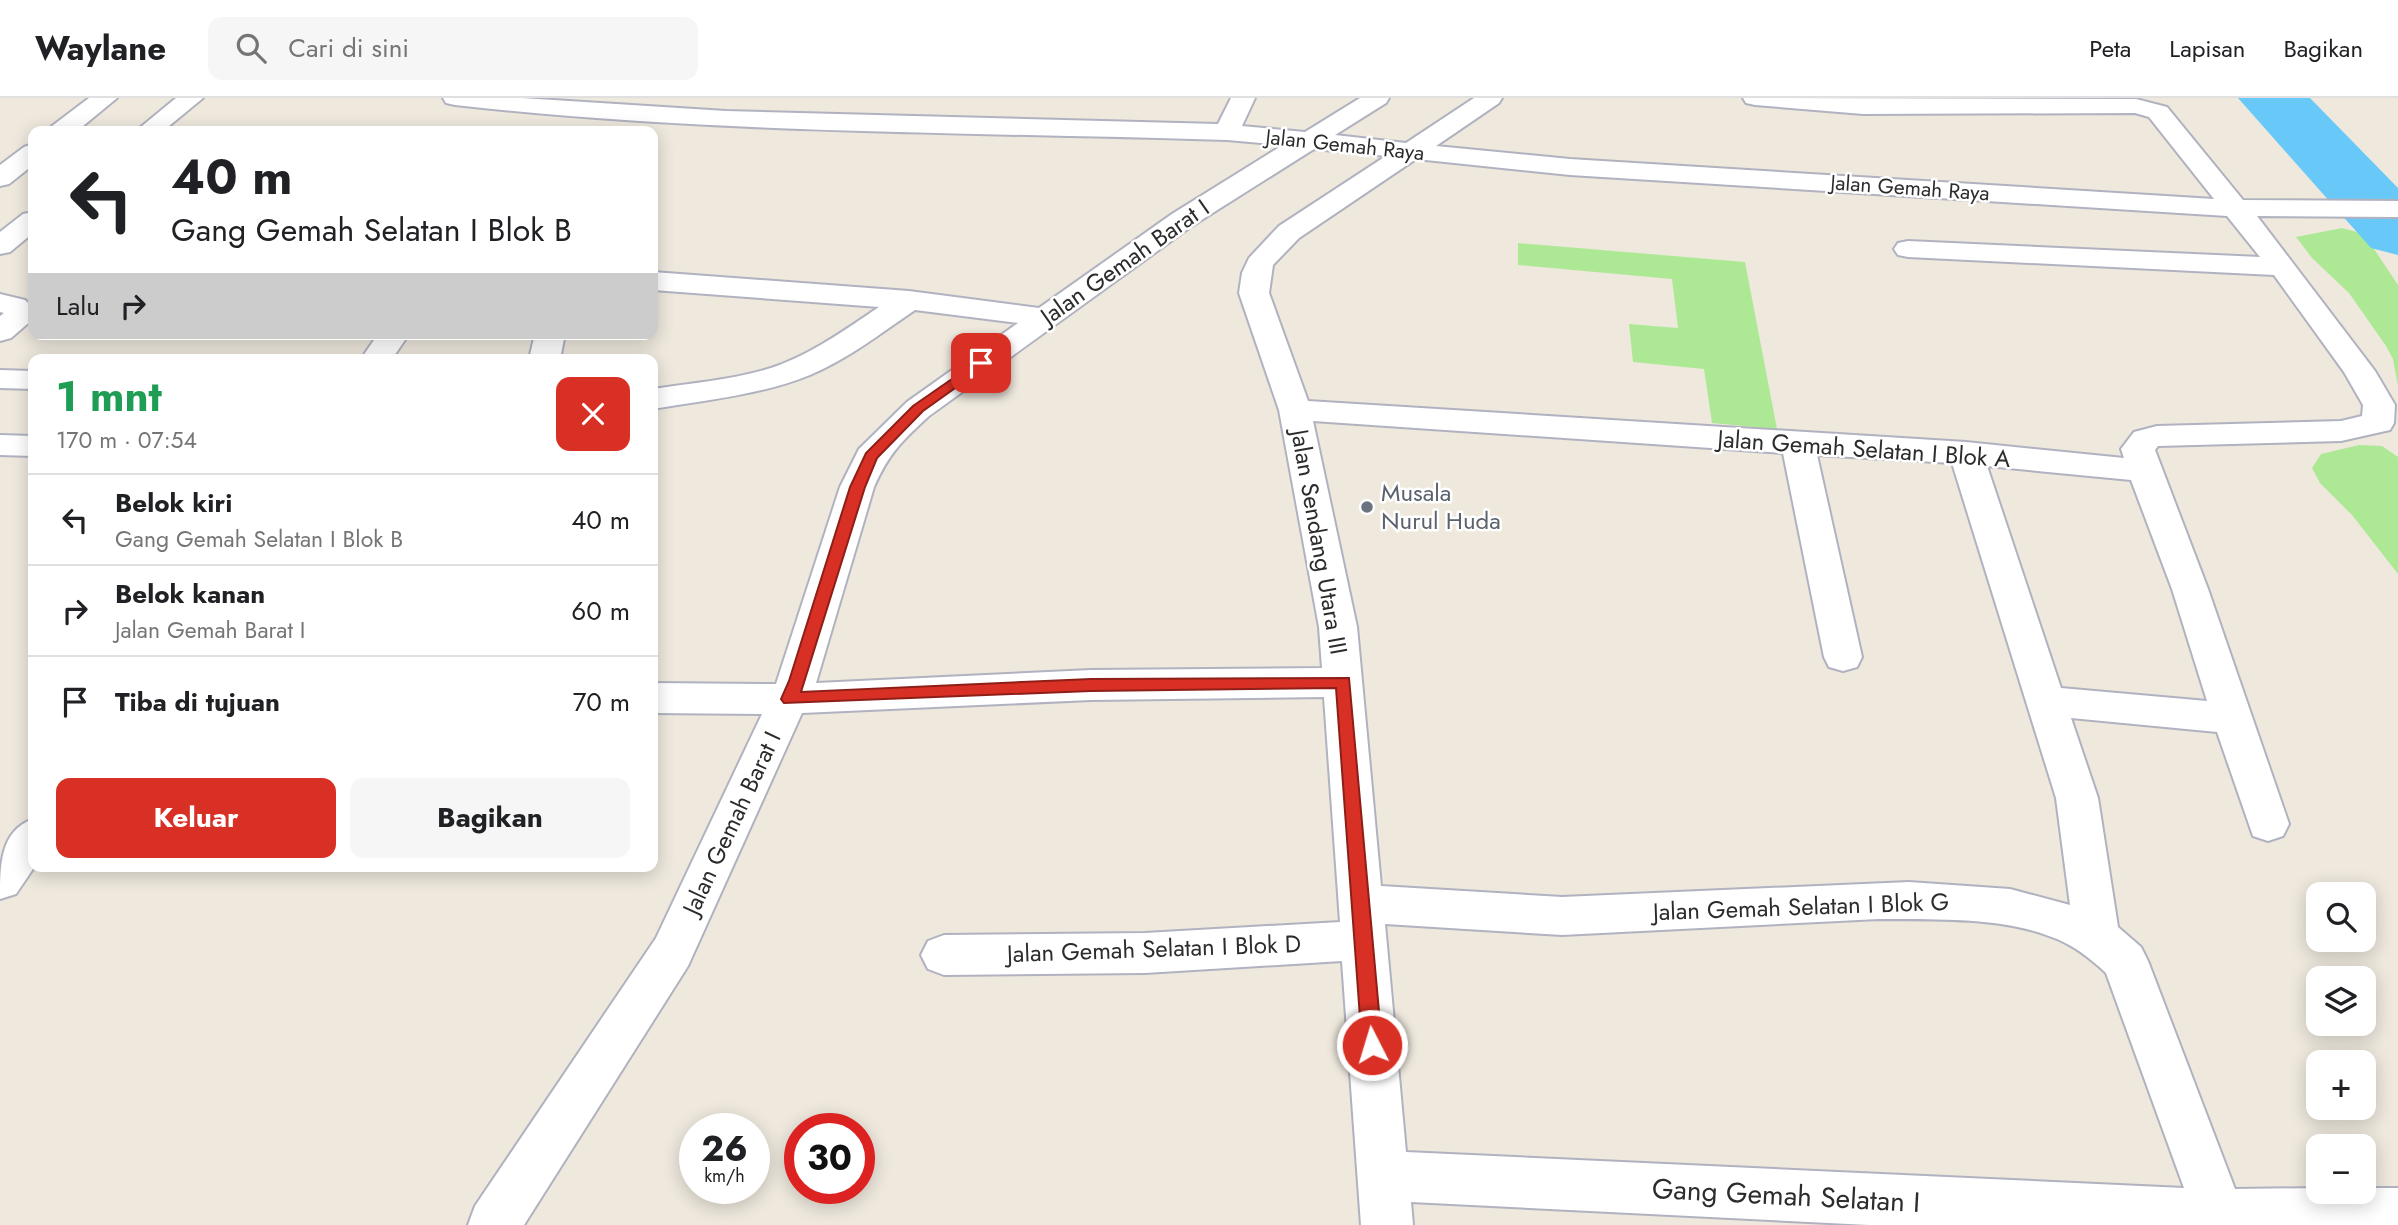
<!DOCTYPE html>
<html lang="id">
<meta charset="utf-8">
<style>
:root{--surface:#fff;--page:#f6f6f6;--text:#202124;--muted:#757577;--line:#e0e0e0;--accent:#d93025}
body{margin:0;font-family:Jost,sans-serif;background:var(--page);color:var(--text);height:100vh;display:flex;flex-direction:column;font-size:26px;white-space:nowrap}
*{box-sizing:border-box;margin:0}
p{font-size:23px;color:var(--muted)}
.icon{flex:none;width:38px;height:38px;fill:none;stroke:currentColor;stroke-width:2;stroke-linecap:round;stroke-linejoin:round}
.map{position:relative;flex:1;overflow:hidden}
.panel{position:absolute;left:28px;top:256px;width:630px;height:518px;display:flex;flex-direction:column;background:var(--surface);border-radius:14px;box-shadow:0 4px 18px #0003}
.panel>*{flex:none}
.hud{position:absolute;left:28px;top:28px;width:630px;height:214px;border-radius:14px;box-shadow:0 4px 18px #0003;background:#fff;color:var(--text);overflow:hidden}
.controls{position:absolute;left:2306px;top:784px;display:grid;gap:14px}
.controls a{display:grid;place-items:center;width:70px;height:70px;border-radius:14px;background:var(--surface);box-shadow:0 4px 18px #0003;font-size:35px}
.speed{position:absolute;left:679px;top:1015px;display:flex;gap:14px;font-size:35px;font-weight:700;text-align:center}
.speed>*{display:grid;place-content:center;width:91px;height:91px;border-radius:50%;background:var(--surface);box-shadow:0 4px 18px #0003;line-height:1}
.speed small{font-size:18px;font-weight:400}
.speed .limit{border:10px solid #d22;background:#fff;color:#111}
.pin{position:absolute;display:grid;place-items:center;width:60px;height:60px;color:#fff;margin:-30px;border-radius:14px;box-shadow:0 4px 10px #0006}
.me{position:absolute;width:77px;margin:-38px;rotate:355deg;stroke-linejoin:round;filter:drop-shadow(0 0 5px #0008)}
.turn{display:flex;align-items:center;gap:24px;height:147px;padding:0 28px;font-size:32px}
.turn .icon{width:91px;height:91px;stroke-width:2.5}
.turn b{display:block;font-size:49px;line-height:60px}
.then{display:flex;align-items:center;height:66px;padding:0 28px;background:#0003;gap:14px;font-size:26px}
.round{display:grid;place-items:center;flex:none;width:74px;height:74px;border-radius:14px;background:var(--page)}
.summary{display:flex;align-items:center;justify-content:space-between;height:119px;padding:0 28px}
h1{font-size:42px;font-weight:700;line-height:52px;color:#1e9e55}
.primary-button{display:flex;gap:14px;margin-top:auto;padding:14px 28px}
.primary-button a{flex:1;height:80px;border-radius:14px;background:var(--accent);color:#fff;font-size:28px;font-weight:700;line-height:80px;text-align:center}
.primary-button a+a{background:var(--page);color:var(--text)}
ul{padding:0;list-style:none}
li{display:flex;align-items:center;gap:21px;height:91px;padding:0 28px;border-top:2px solid var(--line)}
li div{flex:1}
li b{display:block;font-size:26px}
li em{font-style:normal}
header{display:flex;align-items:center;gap:42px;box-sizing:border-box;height:98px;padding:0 35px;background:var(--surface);border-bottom:2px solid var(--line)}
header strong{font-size:33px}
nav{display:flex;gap:38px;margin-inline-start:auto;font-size:24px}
.search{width:490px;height:63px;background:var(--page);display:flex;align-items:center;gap:18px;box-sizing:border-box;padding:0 24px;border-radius:14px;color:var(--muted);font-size:26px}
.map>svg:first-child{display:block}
.green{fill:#ade995}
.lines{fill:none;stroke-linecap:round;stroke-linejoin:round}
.river{fill:#68c9f8;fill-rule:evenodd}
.minor-casing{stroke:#b1b2c0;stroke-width:4}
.minor{fill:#fff;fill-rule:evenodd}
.route{fill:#d93025;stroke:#8d1f18;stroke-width:2}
.worship-dot{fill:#6b7280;stroke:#fff;stroke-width:2.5}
.labels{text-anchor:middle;stroke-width:5;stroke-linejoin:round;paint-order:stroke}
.far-street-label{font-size:21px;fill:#2c2c2c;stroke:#fff}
.street-label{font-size:24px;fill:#2c2c2c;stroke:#fff}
.worship-label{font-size:24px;fill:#5b616d;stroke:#fff;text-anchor:start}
.near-street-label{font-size:28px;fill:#2c2c2c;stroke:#fff}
</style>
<header>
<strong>Waylane</strong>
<div class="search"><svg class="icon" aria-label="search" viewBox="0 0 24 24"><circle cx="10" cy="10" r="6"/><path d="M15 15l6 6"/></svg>Cari di sini</div>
<nav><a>Peta</a><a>Lapisan</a><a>Bagikan</a></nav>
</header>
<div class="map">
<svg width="2398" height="1127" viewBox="0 0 2398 1127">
<rect width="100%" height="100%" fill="#eee8dd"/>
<path class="green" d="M2342 130 2364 136 2398 187V288L2393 261 2386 248 2349 195 2312 160 2296 139Z
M1518 145 1745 164 1777 331 1712 325 1704 271 1633 264 1629 226 1678 230 1672 181 1518 167Z
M2359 347 2382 348 2398 359V476L2352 417 2320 385 2312 370 2321 356Z"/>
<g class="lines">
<path class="river" d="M2238 0H2310L2398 90V157L2371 150Z"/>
<g class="minor-casing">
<path id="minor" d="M89 0H117L77 33H49L52 28Z
M176 0H203L163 33H136Z
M443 0H522L726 13 1218 26 1231 0H1255L1242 28 1305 34 1360 0H1389L1386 5 1335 37 1406 45 1474 0H1502L1499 5 1436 48 1570 61 2214 101 2149 19 2135 15 1863 16 1755 7 1746 5 1743 0 2136 1 2167 9 2243 102 2398 103V119L2257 118 2375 273 2395 307 2394 325 2390 332 2341 343 2158 348 2155 352 2208 491 2289 726 2283 738 2268 743 2253 738 2217 634 2071 620 2098 700 2118 829 2141 849 2148 863 2235 1091 2319 1090V1094H2364V1090H2398V1127H1869L1411 1104 1413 1127H1361L1342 863 1145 875 944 877 928 871 921 857 928 843 944 837 1145 835 1340 824 1324 599 1091 602 802 615 688 868 524 1127H468L475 1108 656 840 762 616 653 615V585L776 586 840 389 859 351 907 304 1018 225 915 212C881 235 848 261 810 277 761 297 705 302 653 311V291C692 285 733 282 771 270 810 257 845 232 879 209L653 192V174L909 193 1039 210 1172 116 1283 47 1227 42C970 34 711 36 455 7L446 5ZM1314 51 1386 58 1279 128 1249 160 1242 175 1239 195 1279 312 1319 529 1322 570 1091 572 816 585 874 389C889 355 902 343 929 318L1192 128ZM1416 61 1570 77 2227 118 2260 159 1908 143 1898 145 1894 151 1898 157 1908 159 2274 177 2344 274 2363 307 2362 318 2341 323 2157 328 2134 334 2121 351 2124 360 1966 344 1308 303 1269 195 1273 167 1299 140ZM1313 323 1783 355 1824 559 1829 569 1843 573 1857 569 1862 559 1817 357 1952 365 2056 700 2070 807 2010 791 1909 784 1562 799 1381 788 1357 529ZM1987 368 2131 382 2172 491 2207 603 2061 590ZM1879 821C1936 822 2003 818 2057 841 2076 849 2091 861 2106 875L2184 1090 1406 1054 1385 826 1562 837Z
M33 46V67L9 86 0 88V67L24 49Z
M33 114V135L10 154 0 156V134L23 116Z
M0 196 25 202 33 210V221L11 240 0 243V218L4 215 0 214Z
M378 236H409L392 261H361Z
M535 236H565L560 261H529Z
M0 272 33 273V291L0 290Z
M0 337 33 338V358L0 357Z
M33 721V768H35L16 796 0 801C0 767 0 733 33 721Z"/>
</g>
<use href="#minor" class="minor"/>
</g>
<path class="route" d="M981 261 988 265 986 268 923 313 877 360 865 389 801 594 1091 581 1349 580 1382 947 1379 953 1372 956 1365 953 1362 947 1336 590 1091 593 784 605 781 601 789 583 850 389 866 355 913 308Z"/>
<circle class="worship-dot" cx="1367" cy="409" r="7"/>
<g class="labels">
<g class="far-street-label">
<text transform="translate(1345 47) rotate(6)" y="7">Jalan Gemah Raya</text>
<text transform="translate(1910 90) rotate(4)" y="7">Jalan Gemah Raya</text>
</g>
<g class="street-label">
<text transform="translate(1125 164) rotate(-35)" y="8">Jalan Gemah Barat I</text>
<text transform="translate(1864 351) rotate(4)" y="8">Jalan Gemah Selatan I Blok A</text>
<text transform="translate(1319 444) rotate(80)" y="8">Jalan Sendang Utara III</text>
<text transform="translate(732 725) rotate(-65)" y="8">Jalan Gemah Barat I</text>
<text transform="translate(1801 809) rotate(-2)" y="8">Jalan Gemah Selatan I Blok G</text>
<text transform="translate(1154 851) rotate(-2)" y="8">Jalan Gemah Selatan I Blok D</text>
</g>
<g class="worship-label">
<text x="1381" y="403">Musala<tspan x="1381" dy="28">Nurul Huda</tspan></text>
</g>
<g class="near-street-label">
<text transform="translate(1786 1097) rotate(3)" y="10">Gang Gemah Selatan I</text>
</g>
</g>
</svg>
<div class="controls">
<a><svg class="icon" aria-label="search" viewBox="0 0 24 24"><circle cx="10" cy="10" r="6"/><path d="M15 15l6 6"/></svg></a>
<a><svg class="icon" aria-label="layers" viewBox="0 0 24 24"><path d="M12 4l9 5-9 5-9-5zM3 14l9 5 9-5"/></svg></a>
<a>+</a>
<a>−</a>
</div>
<div class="speed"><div>26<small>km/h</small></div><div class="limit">30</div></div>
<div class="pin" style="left:981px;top:265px;background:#d93025"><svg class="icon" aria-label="arrive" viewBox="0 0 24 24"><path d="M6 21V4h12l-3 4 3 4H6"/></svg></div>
<svg class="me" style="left:1372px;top:947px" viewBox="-20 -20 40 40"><circle r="17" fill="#d93025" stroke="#fff" stroke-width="3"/><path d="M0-11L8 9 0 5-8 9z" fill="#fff"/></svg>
<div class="hud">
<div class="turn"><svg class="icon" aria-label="left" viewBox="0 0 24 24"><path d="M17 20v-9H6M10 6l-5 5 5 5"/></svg><div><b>40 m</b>Gang Gemah Selatan I Blok B</div></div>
<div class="then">Lalu<svg class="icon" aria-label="right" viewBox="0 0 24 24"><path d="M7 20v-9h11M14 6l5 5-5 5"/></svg></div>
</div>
<section class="panel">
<div class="summary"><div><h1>1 mnt</h1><p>170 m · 07:54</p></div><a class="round" style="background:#d93025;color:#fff"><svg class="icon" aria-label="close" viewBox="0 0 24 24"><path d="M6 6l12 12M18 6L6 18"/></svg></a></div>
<ul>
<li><svg class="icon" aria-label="left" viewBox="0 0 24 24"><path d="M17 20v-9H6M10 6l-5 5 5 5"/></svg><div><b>Belok kiri</b><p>Gang Gemah Selatan I Blok B</p></div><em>40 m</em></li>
<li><svg class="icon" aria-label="right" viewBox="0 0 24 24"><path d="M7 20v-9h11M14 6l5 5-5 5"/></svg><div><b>Belok kanan</b><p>Jalan Gemah Barat I</p></div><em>60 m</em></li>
<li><svg class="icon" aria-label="arrive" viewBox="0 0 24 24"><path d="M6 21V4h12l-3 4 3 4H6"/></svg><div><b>Tiba di tujuan</b></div><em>70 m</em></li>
</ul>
<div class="primary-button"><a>Keluar</a><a>Bagikan</a></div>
</section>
</div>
